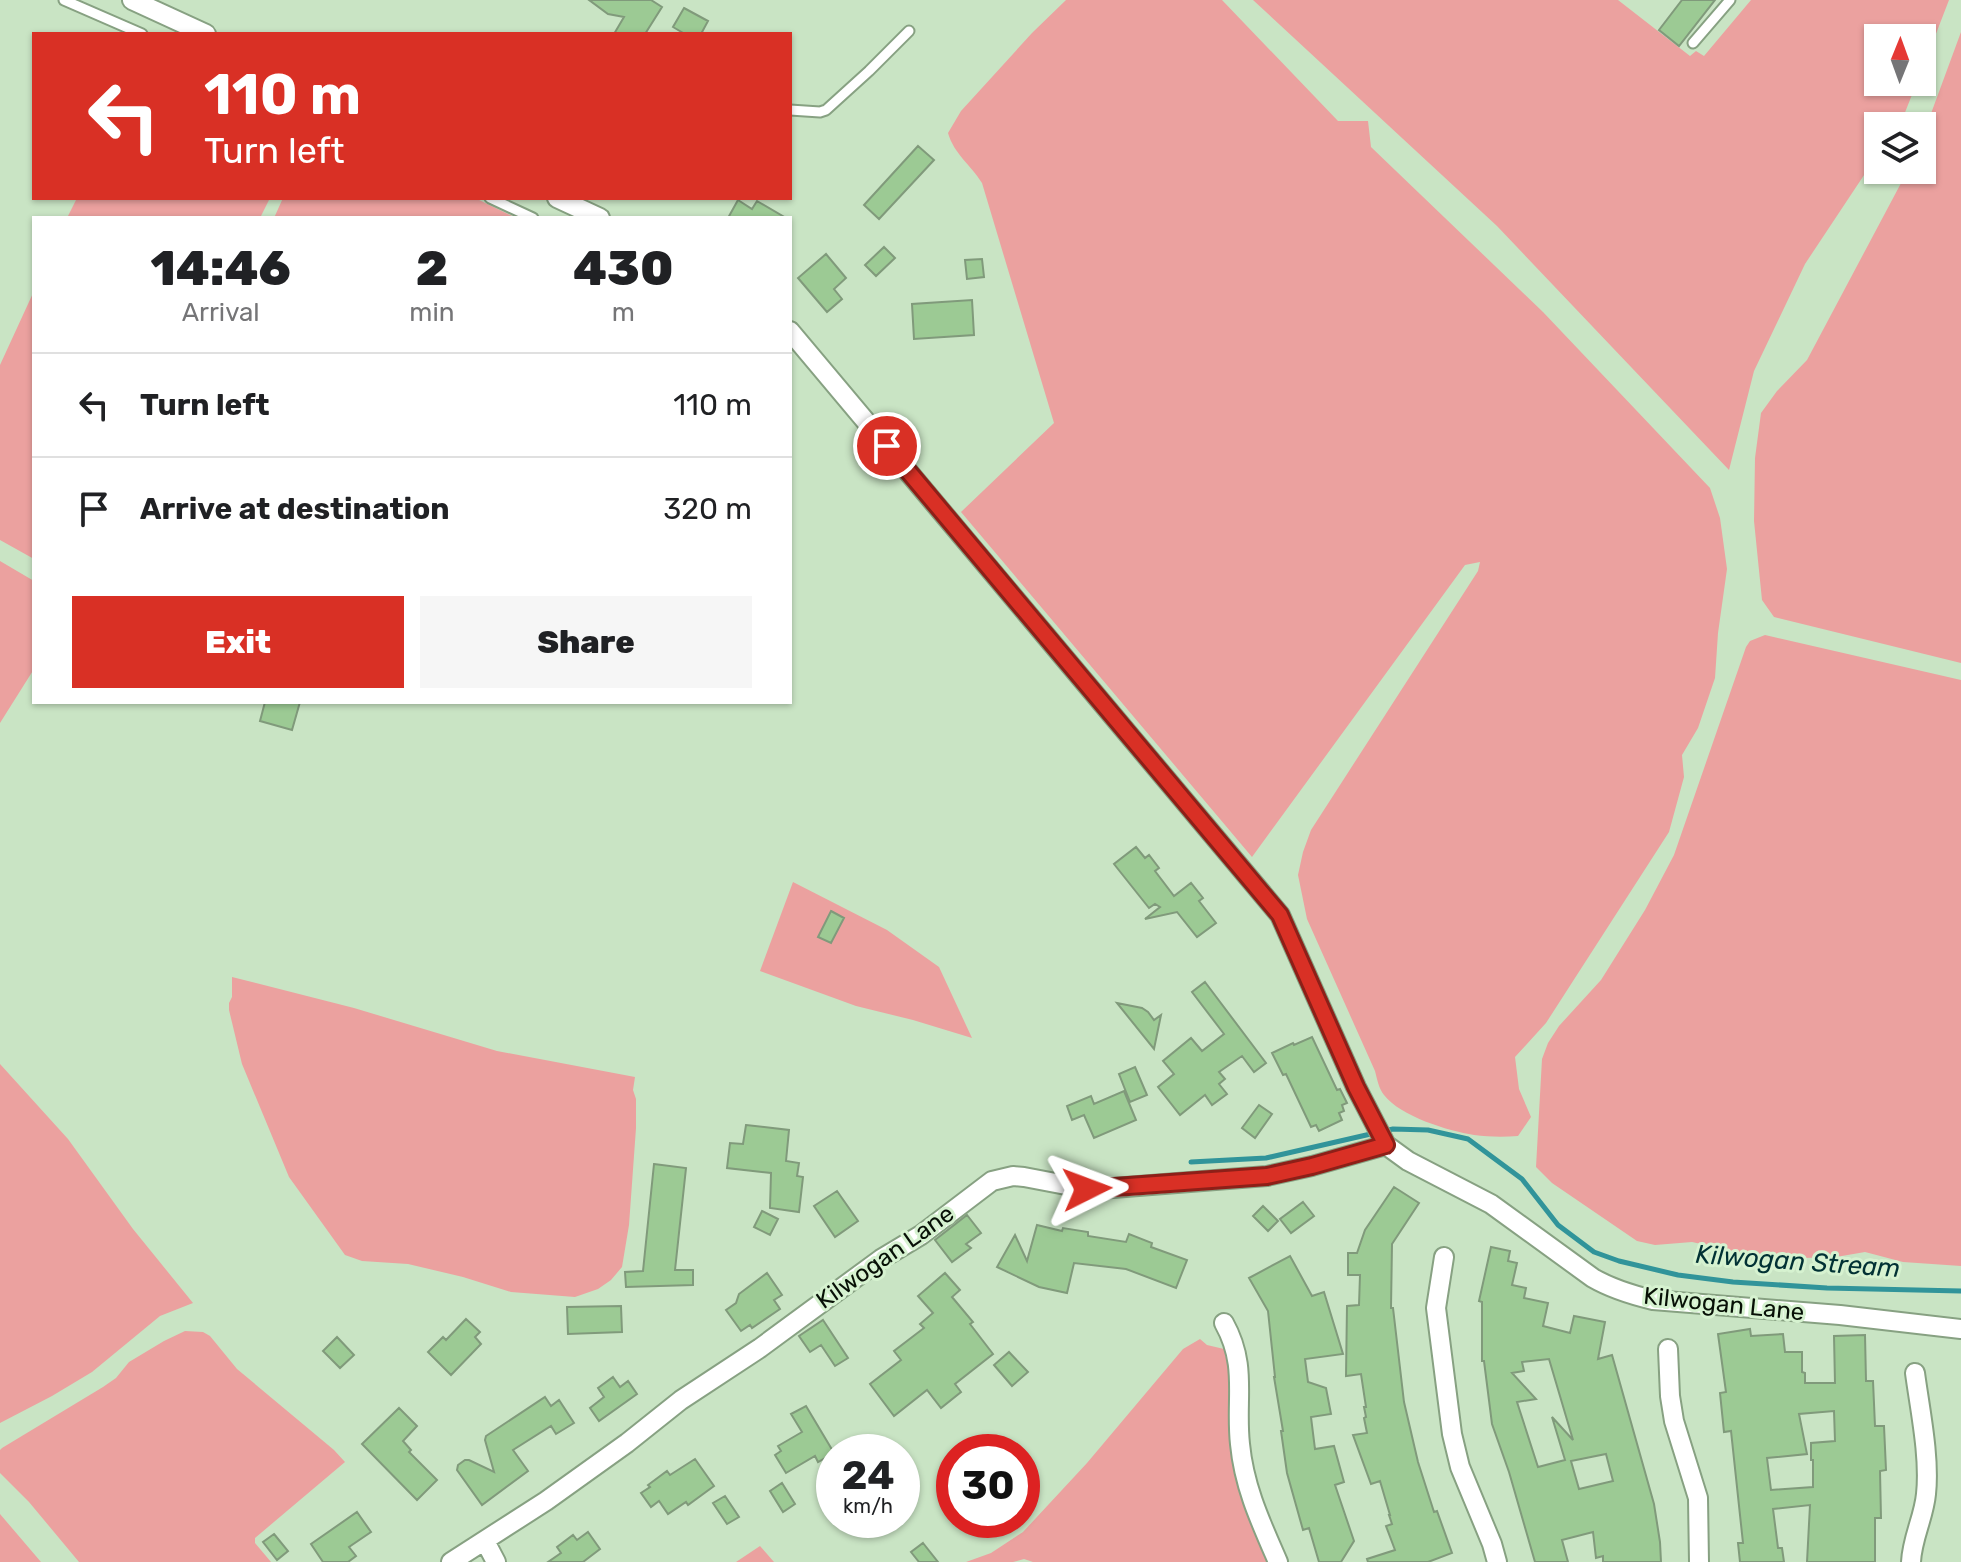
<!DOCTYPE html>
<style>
:root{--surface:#fff;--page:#f6f6f6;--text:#202124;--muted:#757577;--line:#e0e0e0;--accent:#d93025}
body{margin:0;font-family:Rubik,sans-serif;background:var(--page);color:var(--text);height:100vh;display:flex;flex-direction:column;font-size:30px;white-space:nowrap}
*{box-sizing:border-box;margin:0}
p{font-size:26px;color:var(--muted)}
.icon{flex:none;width:44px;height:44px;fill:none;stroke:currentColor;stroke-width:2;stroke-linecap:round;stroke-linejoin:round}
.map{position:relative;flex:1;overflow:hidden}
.drawer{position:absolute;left:32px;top:216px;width:760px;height:488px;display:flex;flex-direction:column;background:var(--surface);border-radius:0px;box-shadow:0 2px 6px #0004}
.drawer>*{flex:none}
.banner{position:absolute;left:32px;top:32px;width:760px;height:168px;border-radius:0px;box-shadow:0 2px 6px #0004;background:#d93025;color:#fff;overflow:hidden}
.needle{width:52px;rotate:1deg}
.controls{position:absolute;left:1864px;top:24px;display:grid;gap:16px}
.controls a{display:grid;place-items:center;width:72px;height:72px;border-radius:0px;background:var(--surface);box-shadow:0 2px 6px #0004;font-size:40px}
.speed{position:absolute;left:816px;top:1434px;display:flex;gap:16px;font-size:40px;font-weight:700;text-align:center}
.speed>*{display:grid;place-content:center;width:104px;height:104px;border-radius:50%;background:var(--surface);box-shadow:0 2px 6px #0004;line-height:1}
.speed small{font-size:20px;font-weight:400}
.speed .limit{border:12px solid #d22;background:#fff;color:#111}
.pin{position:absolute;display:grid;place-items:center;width:68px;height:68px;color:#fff;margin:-34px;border:4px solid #fff;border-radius:50%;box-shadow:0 2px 8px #0007}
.me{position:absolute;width:88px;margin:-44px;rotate:87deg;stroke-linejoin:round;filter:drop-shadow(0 0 6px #0008)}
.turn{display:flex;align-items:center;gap:28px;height:168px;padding:0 40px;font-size:36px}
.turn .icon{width:104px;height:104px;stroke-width:2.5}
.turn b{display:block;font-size:56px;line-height:68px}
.eta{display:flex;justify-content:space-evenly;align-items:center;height:136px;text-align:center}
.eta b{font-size:48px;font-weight:800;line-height:56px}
.action{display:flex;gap:16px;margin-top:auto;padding:16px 40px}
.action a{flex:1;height:92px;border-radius:0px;background:var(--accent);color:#fff;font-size:32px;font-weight:800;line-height:92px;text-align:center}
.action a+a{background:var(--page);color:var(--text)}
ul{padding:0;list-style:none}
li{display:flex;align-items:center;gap:24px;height:104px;padding:0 40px;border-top:2px solid var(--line)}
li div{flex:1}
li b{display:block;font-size:30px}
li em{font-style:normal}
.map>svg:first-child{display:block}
.green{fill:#eba19f}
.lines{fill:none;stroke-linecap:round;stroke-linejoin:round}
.stream{stroke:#31949a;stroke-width:5}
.building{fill:#9cca94;stroke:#809a7b;stroke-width:2;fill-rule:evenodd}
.service-casing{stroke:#87a182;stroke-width:13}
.minor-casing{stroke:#87a182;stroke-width:22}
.service{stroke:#fff;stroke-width:9}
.minor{stroke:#fff;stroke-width:18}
.route-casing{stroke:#8d1f18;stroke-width:20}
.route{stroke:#d93025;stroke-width:14}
.labels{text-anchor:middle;stroke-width:6;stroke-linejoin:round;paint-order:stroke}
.street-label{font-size:24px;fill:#071006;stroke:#d6f2d0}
.water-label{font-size:26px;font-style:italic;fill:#013134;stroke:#d6f2d0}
</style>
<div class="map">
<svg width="1961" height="1562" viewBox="0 0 1961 1562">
<rect width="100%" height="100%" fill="#c9e4c4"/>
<path class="green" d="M1066 0H1222L1338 121H1368L1371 147 1543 312 1710 488 1720 518 1727 569 1718 633 1715 678 1698 728 1682 755 1684 777 1669 832 1546 1023 1515 1057 1519 1089 1531 1117 1518 1136C1504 1137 1489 1137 1474 1135 1448 1131 1400 1116 1384 1095 1379 1089 1377 1079 1375 1071L1307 919 1298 875 1303 852 1311 830 1478 571 1480 562 1465 565 1252 857 961 512 1054 423 982 183C971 165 954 154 948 133L961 111 1032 33Z
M1253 0H1618L1690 56 1696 51 1704 56 1751 0H1949L1922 70V38H1878V82H1917L1904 115 1897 126H1878V154L1805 264 1754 371 1729 470 1497 226Z
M1961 32V663L1774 617 1762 600 1754 521 1755 458 1761 413 1777 391 1807 360 1908 170H1922V138Z
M77 198H270L260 218H67Z
M283 198H475L516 218H274Z
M34 291V559L0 540V365Z
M0 561 34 581V669L0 723Z
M1765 635 1961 680V1266L1903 1262 1865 1252 1836 1257 1770 1259 1692 1242 1655 1245 1637 1241 1552 1183 1536 1167 1542 1059 1548 1043 1559 1026 1601 980 1645 910 1674 855 1746 647 1750 641Z
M793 882 887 930 939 967 972 1038 913 1020 856 1006 760 971Z
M232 977 354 1008 497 1051 635 1077 633 1090 636 1099V1128L629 1225 622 1267 611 1280 598 1289 575 1297 511 1292 463 1277 408 1264 362 1261 345 1255 289 1177 242 1064 229 1010V1003L232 997Z
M0 1064 68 1139 133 1229 193 1303 160 1316 92 1372 52 1396 0 1423Z
M185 1331 203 1332 210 1336 237 1369 334 1450 345 1462 255 1538V1543L271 1562H79L29 1502 0 1473V1450L2 1448 103 1387 116 1378 129 1362 164 1341Z
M1200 1339 1207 1345 1224 1349 1230 1375 1231 1396 1269 1562H1033L1024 1559 1013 1562H966L991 1553 1023 1532 1087 1463 1183 1349Z
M0 1514 41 1562H0Z
M760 1546 774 1562H736Z"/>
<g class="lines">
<path class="stream" d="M1384 1131 1393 1129 1428 1130 1468 1139 1522 1179 1558 1225 1594 1252 1619 1261 1678 1275 1733 1282 1827 1288 1961 1291
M1191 1162 1266 1158 1375 1133"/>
</g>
<path class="building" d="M589 0H651L662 7 645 34H614L624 17 608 14Z
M1682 0H1715L1679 46 1659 30Z
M684 8 708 21 701 34H685L673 27Z
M918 146 934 160 879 219 864 205Z
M738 200 752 209 757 201 786 218H728Z
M884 247 895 258 876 276 865 265Z
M826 254 846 278 834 289 842 299 827 312 798 278Z
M982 259 984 277 967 279 965 260Z
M972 300 974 335 914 339 912 304Z
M265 702H300L292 730 260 721Z
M1136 847 1145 858 1149 855 1159 868 1155 871 1174 896 1191 883 1203 898 1199 901 1216 923 1197 937 1177 912 1145 919 1160 907 1155 904 1149 908 1114 864Z
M831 911 844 918 831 943 818 937Z
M1205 982 1266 1063 1254 1072 1242 1056 1219 1072 1225 1079 1219 1084 1227 1094 1212 1105 1205 1095 1180 1115 1158 1087 1174 1074 1163 1061 1191 1038 1202 1051 1224 1034 1192 992Z
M1117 1003 1142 1008 1148 1012 1154 1020 1161 1015 1154 1049Z
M1312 1037 1337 1090 1340 1089 1347 1103 1342 1105 1344 1111 1339 1113 1342 1120 1319 1131 1316 1125 1311 1127 1286 1074 1283 1075 1272 1053 1293 1043 1294 1045Z
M1135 1067 1147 1095 1130 1102 1119 1074Z
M1124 1091 1136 1120 1094 1138 1084 1115 1072 1120 1067 1106 1091 1096 1094 1104Z
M1259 1105 1272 1114 1255 1138 1242 1128Z
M746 1125 789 1130 786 1161 799 1163 797 1176 803 1177 799 1212 770 1208 771 1173 727 1168 730 1143 743 1144Z
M654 1164 686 1168 675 1270H693V1285L626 1287 625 1272 643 1271Z
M1394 1187 1419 1203 1392 1244 1391 1308H1393L1404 1402 1418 1462 1434 1512 1437 1511 1452 1553 1428 1562H1368L1367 1559 1395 1550 1386 1526 1392 1524 1389 1515H1390L1380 1481 1371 1484 1353 1435 1367 1433 1364 1418 1366 1417 1364 1407H1366L1361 1374 1346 1376 1347 1306 1359 1305 1360 1275H1348V1253H1357L1365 1230Z
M837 1191 858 1221 835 1237 814 1206Z
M1303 1202 1314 1216 1291 1233 1280 1219Z
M1263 1206 1278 1221 1268 1231 1253 1216Z
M762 1211 778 1219 770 1235 754 1227Z
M967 1215 981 1233 966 1244 971 1248 952 1262 935 1240Z
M1037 1225 1062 1231 1063 1228 1088 1232V1236L1126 1242 1129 1234 1152 1243 1151 1247 1187 1260 1176 1288 1126 1269 1074 1263 1067 1293 1039 1287 997 1267 1015 1235 1027 1261Z
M1491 1247 1510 1251 1508 1261 1517 1263 1512 1285 1526 1288 1524 1298 1548 1303 1543 1326 1570 1333 1574 1316 1605 1322 1598 1359 1612 1355 1654 1504 1660 1542 1661 1562H1603V1556L1596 1558 1593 1532 1562 1540 1568 1562H1535L1509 1472 1492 1424 1484 1361H1482V1302L1479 1301ZM1549 1359 1573 1440 1552 1417 1565 1460 1538 1467 1517 1402 1536 1399 1512 1373 1524 1371 1522 1362ZM1606 1454 1613 1481 1579 1489 1571 1461Z
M1290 1256 1312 1296 1324 1292 1343 1354 1305 1359 1308 1382 1326 1388 1331 1414 1311 1417 1315 1449 1334 1446 1344 1482 1335 1485 1354 1541 1341 1562H1319L1309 1528 1303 1530 1287 1473 1281 1431H1283L1274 1377H1275L1268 1311 1249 1278Z
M767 1273 782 1295 774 1300 780 1309 752 1328 750 1325 741 1331 726 1310 736 1303 739 1294Z
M945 1273 960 1290 952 1297 973 1322 970 1324 993 1354 955 1384 961 1392 941 1408 927 1390 894 1416 870 1384 901 1360 894 1351 924 1328 920 1324 933 1313 918 1296Z
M621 1306 622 1332 568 1334 567 1307Z
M466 1319 480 1332 475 1337 481 1344 451 1375 428 1352 443 1337 446 1340Z
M823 1320 848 1358 835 1366 821 1345 810 1352 799 1336Z
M1750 1329 1751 1336 1783 1334 1785 1352H1802V1372L1805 1373V1383H1835L1834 1336 1865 1335 1866 1381H1873L1875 1426H1884L1886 1470 1880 1471 1881 1518H1875V1562H1807L1810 1505 1773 1509 1778 1548H1782L1784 1562H1740L1738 1543H1743L1731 1431 1724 1432 1720 1393 1726 1392 1718 1334ZM1834 1411 1835 1441 1811 1443V1460H1813V1487L1771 1490 1767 1458 1807 1454 1799 1414Z
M337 1337 354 1355 340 1368 323 1351Z
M1009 1352 1028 1372 1012 1386 994 1365Z
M613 1377 620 1387 628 1381 637 1394 599 1421 590 1408 604 1397 598 1388Z
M545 1397 551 1406 559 1400 574 1423 556 1434 551 1426 513 1450 528 1471 482 1505 457 1470 458 1465 465 1460H469L494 1472 485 1440 486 1436Z
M806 1406 834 1453 818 1462 815 1456 786 1473 775 1455 781 1451 778 1446 802 1432 791 1414Z
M399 1408 417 1426 403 1441 411 1450 409 1452 437 1480 417 1500 362 1444Z
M695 1459 714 1486 688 1505 686 1502 668 1514 659 1501 651 1507 641 1493 650 1487 648 1485 667 1471 670 1475Z
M782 1483 795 1504 783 1512 770 1491Z
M725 1496 739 1517 727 1524 713 1503Z
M357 1512 371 1532 349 1547 356 1556 348 1562H323L311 1544Z
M588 1532 600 1549 583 1562H548L561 1553 557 1547 573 1535 577 1540Z
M274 1534 288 1551 277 1560 263 1542Z
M923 1543 938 1562H919L911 1552Z"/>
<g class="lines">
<g class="service-casing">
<path id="service" d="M64 0 142 34
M1693 43 1730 0
M790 110 820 112 826 110 869 71 909 31
M490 198 533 218"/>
</g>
<g class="minor-casing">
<path id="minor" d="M132 0 206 34
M557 198 600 218
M790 331 1280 915 1356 1087 1386 1145 1408 1161 1491 1204 1593 1278C1612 1289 1632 1295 1653 1300L1840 1315 1961 1329
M1444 1257 1436 1308 1452 1434 1460 1467 1492 1544 1497 1562
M1224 1323C1248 1366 1235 1399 1240 1444 1244 1487 1261 1523 1278 1562
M1668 1349 1670 1396 1674 1421 1698 1498 1699 1562
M485 1541 496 1562
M451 1562 546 1501 627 1443 681 1400 760 1348 881 1259 921 1235 992 1181 1013 1176 1024 1177 1087 1189H1100L1267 1176 1312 1166 1386 1145
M1911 1562C1912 1538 1924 1517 1926 1494 1930 1457 1920 1410 1915 1373"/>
</g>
<use href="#service" class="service"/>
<use href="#minor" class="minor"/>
</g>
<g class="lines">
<g class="route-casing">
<path id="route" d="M887 446 1280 915 1356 1087 1386 1145 1312 1166 1267 1176 1087 1189"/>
</g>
<use href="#route" class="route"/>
</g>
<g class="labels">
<g class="street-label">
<text transform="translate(885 1257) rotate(-35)" y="8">Kilwogan Lane</text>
<text transform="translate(1724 1304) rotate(6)" y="8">Kilwogan Lane</text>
</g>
<g class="water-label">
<text transform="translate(1798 1261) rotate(4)" y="9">Kilwogan Stream</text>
</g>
</g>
</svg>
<div class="controls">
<a><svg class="needle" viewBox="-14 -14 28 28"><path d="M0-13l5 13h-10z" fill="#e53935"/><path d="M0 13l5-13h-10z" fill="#757577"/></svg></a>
<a><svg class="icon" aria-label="layers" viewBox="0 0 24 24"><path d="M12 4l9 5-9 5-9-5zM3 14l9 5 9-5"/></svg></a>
</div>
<div class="speed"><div>24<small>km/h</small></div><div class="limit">30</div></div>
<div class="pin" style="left:887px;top:446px;background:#d93025"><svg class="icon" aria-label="arrive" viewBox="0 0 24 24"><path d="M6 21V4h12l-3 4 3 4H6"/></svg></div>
<svg class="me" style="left:1087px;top:1189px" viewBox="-20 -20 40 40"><path d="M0-17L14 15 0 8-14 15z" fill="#d93025" stroke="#fff" stroke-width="4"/></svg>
<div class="banner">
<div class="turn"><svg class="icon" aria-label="left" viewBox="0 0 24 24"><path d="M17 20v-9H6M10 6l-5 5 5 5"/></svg><div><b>110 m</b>Turn left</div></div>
</div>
<section class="drawer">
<div class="eta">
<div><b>14:46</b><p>Arrival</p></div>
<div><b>2</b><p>min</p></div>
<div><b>430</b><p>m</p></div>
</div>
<ul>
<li><svg class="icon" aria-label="left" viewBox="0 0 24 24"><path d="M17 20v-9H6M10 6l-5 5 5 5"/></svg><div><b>Turn left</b></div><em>110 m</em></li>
<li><svg class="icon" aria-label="arrive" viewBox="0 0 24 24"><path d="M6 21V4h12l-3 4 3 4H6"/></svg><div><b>Arrive at destination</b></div><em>320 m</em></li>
</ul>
<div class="action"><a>Exit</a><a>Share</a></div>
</section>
</div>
